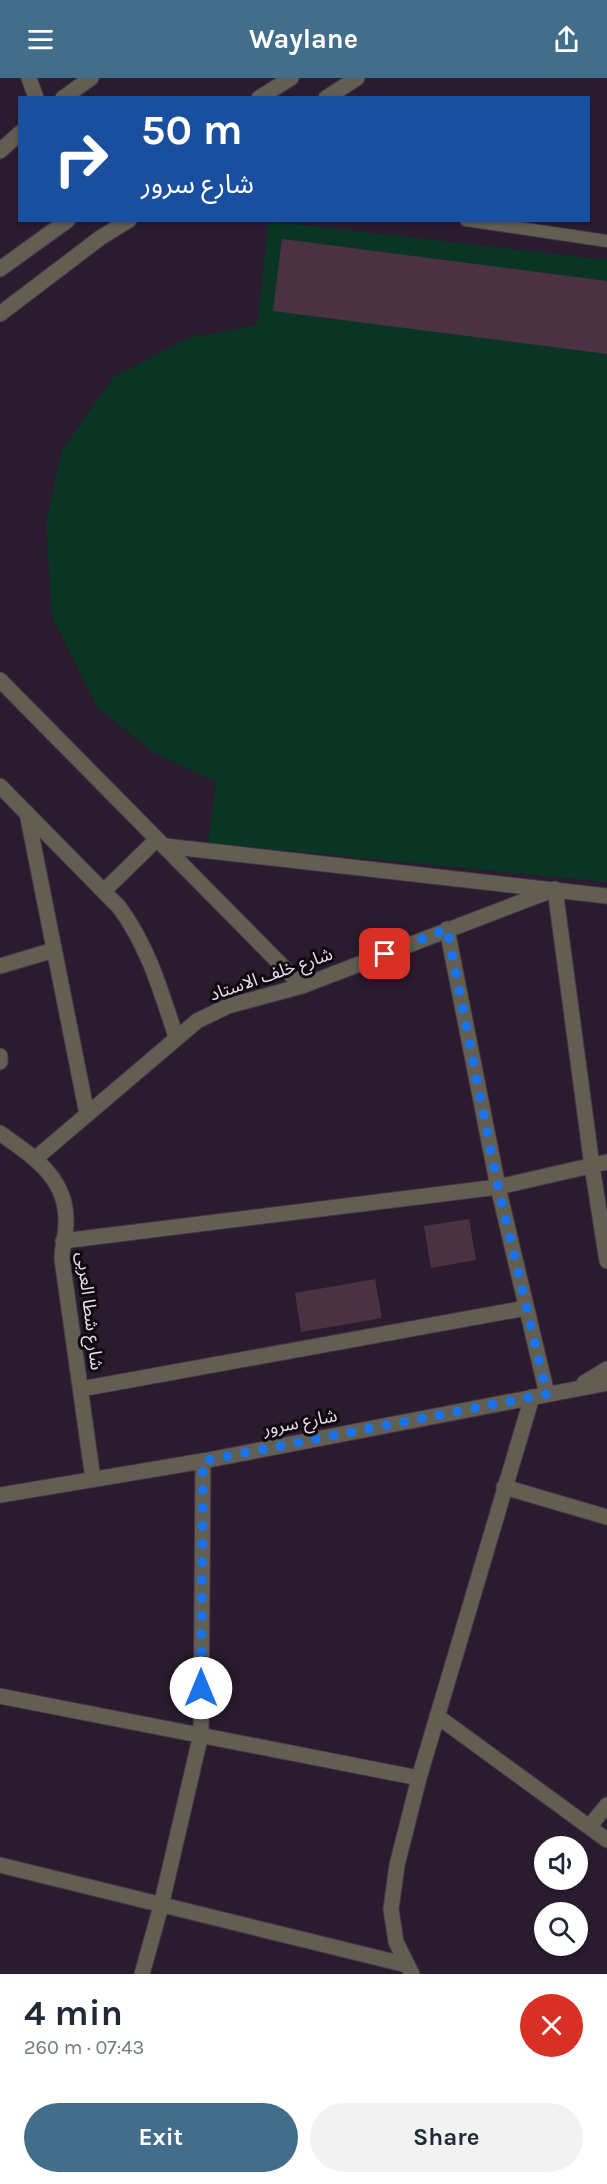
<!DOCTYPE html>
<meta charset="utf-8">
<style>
:root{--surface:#fff;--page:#f2f2f3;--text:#1f2937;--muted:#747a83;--accent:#426e8b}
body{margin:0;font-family:Karla,"Noto Sans Arabic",sans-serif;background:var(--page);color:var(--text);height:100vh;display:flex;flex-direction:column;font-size:22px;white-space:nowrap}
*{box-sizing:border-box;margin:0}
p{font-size:20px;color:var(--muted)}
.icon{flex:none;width:33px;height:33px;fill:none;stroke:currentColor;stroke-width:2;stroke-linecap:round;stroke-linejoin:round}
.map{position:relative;height:1896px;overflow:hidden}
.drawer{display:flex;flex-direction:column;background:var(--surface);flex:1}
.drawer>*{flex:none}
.top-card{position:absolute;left:18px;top:18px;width:572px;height:126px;border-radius:0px;box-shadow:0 2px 4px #0004;background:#1a4fa0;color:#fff;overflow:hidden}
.fabs{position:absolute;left:534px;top:1758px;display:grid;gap:12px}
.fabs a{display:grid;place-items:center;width:54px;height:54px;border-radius:50%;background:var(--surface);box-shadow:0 2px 4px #0004;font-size:30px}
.pin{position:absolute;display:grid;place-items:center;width:51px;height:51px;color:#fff;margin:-26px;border-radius:12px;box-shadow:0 3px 9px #0006}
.me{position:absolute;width:66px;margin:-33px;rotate:0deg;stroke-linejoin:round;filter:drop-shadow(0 0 4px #0008)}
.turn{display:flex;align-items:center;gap:21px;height:126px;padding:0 24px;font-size:27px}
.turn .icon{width:78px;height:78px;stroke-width:2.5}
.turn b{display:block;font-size:42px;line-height:51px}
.round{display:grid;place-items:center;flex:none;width:63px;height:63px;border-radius:32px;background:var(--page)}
.summary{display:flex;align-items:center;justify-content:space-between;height:102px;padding:0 24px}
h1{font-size:36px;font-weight:700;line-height:45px}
.action{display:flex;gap:12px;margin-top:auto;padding:12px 24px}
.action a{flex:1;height:69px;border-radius:36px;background:var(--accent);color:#fff;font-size:24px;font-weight:700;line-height:69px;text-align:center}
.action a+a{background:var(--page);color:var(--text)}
header{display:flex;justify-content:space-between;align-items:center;height:78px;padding:0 24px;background:var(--accent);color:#fff;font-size:27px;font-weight:700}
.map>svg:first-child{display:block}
.green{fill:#0a3524}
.building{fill:#4a3242}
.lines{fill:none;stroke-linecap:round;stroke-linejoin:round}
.service-casing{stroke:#453649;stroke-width:14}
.minor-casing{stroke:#453649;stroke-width:17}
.tertiary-casing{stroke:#453649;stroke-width:17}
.service{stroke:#635e52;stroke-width:12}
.minor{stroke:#635e52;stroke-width:15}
.tertiary{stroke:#635e52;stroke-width:15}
.route{stroke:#1a73e8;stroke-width:10;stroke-dasharray:0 18}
.labels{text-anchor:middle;stroke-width:6;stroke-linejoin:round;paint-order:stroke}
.street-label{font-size:18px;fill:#e9deec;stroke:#0f0811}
</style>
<header><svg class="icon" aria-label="menu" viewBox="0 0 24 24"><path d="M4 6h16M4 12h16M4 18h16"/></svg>Waylane<svg class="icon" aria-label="share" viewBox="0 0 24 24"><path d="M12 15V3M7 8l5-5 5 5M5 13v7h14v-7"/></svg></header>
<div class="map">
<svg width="607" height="1896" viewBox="0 0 607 1896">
<rect width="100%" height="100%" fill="#2a1b2f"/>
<path class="green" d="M269 143 607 182V804L208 765 216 704 153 674 97 629 52 538 46 445 62 372 114 299 188 260 257 247Z"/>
<path class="building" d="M282 161 607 203V276L273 233Z
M469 1141 476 1182 431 1190 424 1148Z
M375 1201 382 1240 301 1254 295 1215Z"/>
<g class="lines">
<g class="service-casing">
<path id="service" d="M466 142 607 163"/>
</g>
<g class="minor-casing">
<path id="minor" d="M29 0 36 20
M63 20 91 0
M0 73 20 55
M0 602 302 908
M0 708 119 829C148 868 161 913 176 959
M27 735 87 1036
M165 768 607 818
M104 813 157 761
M447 851 498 1109 547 1316
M0 888 54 872
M0 978V984
M0 1055C32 1078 67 1099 66 1144 66 1157 62 1168 62 1181L93 1401
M36 1080 197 943 228 928 302 908 555 811 592 1088 607 1183
M63 1163 498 1109 607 1084
M81 1311 526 1230
M504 1409 607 1439
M0 1618 419 1700
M437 1638 607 1762
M589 1749 607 1727
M0 1787 407 1887
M142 1896 161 1828 201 1656 203 1383
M412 1896 396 1864 391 1831 397 1787 419 1700 532 1319"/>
</g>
<g class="tertiary-casing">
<path id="tertiary" d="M259 20 291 0
M326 20 357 0
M0 191 68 142
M0 236 100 160 129 142
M584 1305 607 1291
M0 1417 203 1383 607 1305"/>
</g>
<use href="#service" class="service"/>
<use href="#minor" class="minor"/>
<use href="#tertiary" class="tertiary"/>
</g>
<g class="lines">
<path class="route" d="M201 1610 203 1383 547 1316 498 1109 447 851 385 876"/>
</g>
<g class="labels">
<g class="street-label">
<text transform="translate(271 896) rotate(-19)" y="6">شارع خلف الاستاد</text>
<text transform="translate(90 1233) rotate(83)" y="6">شارع شطا العربى</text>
<text transform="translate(300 1344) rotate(-11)" y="6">شارع سرور</text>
</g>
</g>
</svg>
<div class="fabs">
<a><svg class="icon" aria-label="sound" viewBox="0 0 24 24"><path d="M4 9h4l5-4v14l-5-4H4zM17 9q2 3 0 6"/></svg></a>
<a><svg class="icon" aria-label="search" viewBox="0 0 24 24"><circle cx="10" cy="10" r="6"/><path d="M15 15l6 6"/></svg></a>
</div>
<div class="pin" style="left:385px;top:876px;background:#d93025"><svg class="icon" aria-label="arrive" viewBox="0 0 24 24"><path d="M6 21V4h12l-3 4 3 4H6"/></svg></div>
<svg class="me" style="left:201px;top:1610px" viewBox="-20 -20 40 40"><circle r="19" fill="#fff"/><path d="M0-13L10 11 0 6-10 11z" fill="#1a73e8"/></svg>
<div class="top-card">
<div class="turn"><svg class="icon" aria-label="right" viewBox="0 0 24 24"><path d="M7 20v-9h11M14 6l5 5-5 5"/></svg><div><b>50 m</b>شارع سرور</div></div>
</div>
</div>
<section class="drawer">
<div class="summary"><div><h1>4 min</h1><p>260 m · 07:43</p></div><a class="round" style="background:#d93025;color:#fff"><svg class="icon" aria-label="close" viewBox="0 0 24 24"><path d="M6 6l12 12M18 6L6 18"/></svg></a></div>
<div class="action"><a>Exit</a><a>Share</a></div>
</section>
